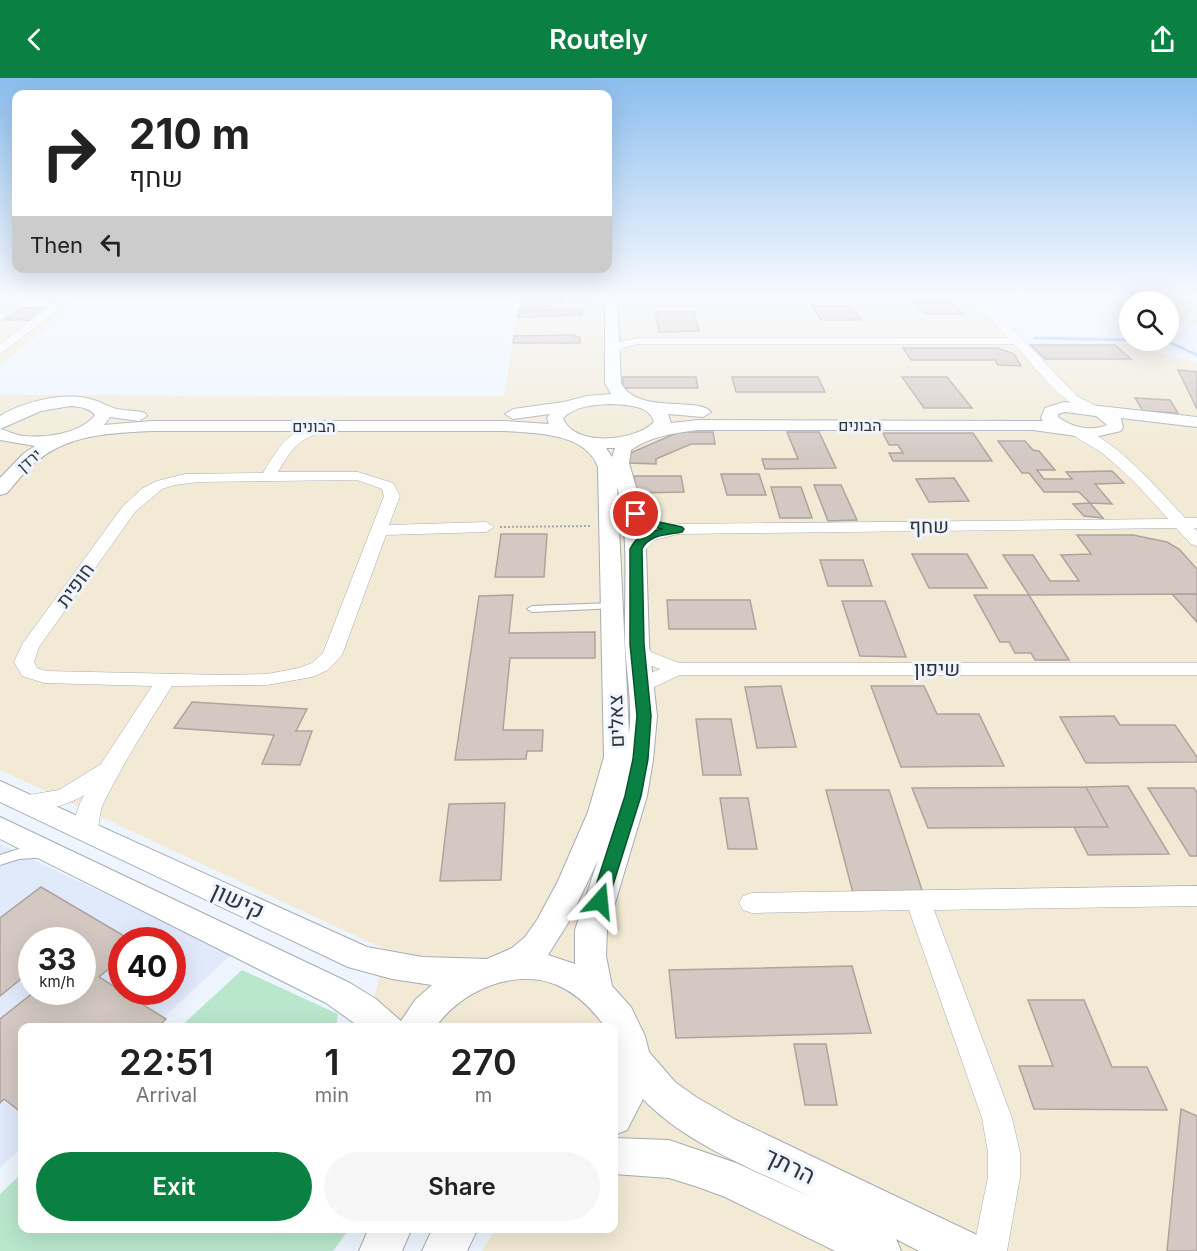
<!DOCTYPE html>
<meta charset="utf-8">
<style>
:root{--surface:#fff;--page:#f6f6f6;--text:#222;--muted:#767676;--accent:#0b8043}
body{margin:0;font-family:Inter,Heebo,sans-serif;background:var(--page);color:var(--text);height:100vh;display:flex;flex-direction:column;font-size:22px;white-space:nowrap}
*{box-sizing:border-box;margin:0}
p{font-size:20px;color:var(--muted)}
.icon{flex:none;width:33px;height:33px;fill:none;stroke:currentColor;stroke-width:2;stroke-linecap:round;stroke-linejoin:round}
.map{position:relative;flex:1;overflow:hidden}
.details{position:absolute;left:18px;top:945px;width:600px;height:210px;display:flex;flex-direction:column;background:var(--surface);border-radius:12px;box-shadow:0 6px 24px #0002}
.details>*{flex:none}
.hud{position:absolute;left:12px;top:12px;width:600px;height:183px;border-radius:12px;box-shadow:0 6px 24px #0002;background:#fff;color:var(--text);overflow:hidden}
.fabs{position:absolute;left:1119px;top:213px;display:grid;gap:12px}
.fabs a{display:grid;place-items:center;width:60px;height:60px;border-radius:50%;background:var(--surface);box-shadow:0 6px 24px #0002;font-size:30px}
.speed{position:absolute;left:18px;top:849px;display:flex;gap:12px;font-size:30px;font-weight:700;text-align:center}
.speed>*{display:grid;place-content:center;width:78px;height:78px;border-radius:50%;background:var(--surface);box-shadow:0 6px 24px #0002;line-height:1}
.speed small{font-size:15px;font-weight:400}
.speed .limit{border:9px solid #d22;background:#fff;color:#111}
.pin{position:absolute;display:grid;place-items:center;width:51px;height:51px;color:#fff;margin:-26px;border:3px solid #fff;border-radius:50%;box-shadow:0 2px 6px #0007}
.me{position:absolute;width:66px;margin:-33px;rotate:18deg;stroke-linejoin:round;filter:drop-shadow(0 0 4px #0008)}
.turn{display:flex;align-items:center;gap:21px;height:126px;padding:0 18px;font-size:27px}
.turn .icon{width:78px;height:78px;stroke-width:2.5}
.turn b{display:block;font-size:42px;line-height:51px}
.then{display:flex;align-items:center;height:57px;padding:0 18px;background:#0003;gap:12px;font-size:22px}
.eta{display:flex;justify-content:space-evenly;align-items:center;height:102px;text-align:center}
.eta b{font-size:36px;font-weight:600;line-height:42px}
.cta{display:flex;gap:12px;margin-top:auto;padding:12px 18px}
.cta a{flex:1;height:69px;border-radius:36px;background:var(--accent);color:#fff;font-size:24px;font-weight:600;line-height:69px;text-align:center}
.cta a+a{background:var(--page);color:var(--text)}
header{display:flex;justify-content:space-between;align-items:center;height:78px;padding:0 18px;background:var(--accent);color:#fff;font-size:27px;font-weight:600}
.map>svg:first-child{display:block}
.built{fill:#e1eafb;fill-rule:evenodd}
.industrial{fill:#f2ead4}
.green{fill:#b9e7cc}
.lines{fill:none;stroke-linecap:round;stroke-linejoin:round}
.stream{stroke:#a0caf7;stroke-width:3}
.building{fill:#d3c8c2;stroke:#aea39d;stroke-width:1.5}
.service-casing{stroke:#a6acb5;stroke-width:2}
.minor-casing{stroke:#a6acb5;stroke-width:1}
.tertiary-casing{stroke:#a6acb5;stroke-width:2}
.path{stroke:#a3a8af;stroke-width:2;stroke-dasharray:2 2;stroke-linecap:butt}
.service{fill:#fff;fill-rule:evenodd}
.minor{fill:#fff;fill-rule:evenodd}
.tertiary{fill:#fff;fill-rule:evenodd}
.route{fill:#0b8043;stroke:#07532c;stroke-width:1.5}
.labels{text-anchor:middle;stroke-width:6;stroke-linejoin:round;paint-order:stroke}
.far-street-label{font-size:16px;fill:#323538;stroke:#eff5ff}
.street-label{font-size:20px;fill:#323538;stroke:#eff5ff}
.near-street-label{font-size:24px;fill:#323538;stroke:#eff5ff}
</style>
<header><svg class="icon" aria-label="back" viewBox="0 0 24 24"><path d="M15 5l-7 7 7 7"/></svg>Routely<svg class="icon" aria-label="share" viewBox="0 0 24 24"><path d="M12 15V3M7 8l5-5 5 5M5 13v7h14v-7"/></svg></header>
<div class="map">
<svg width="1197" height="1173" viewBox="0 0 1197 1173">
<rect width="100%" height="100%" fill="#eff5ff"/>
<path class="built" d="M0 766 232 876 153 949 22 950V1070L0 1090ZM32 862H82V914H32ZM122 862H172V914H122Z"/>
<path class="industrial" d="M520 218H981L1026 265 1127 266 1197 285V1173H482L496 1151 614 1150V950L369 949 384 871 0 692V317L504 318Z
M1147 218H1197V246L1169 244 1168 224 1152 223Z
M0 221H57L66 226 67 232 0 288Z"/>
<path class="green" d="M242 892 338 936 336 949H180Z
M22 1095V1150L349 1151 333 1173H0V1116Z"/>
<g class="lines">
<path class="stream" d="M1126 218 1130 226
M1035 260 1130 262
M1164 262 1197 277"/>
</g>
<path class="building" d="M523 220H564L563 225H551L550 229H521Z
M912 222H949L963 236H925Z
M812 228H851L861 242H821Z
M47 229 32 242H5L21 230Z
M519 232H582V237L518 239Z
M655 234H694L699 253 659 254Z
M575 257V259H580V265H513L514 258Z
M1031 267H1115L1131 281H1045Z
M903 270H998L1014 276 1021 288 998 287 995 282H911Z
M1178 292 1197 294V331Z
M623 299H696L698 310H623Z
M732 299H818L825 314H736Z
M902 299H947L972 330H924Z
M1135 320 1170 322 1178 335 1143 333Z
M679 354H713L715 366H691L656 381V386L628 385V376Z
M787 354H819L836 390 765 391 762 381H798Z
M883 355H973L992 383H893L889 375H903L898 367H889Z
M998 363H1025L1033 372 1039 373 1055 392H1037L1044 401H1072L1066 394 1112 393 1124 405 1095 406 1112 426 1090 425 1079 414H1044L1029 395H1022Z
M721 396H759L766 417H727Z
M634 398H681L684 414 636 415Z
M954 400 969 423 929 424 916 401Z
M814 407H841L857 442 828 443Z
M771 409H801L812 440H780Z
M1090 425 1103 440 1084 438 1073 426Z
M501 456H547L544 499H495Z
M1077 457H1133L1167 464 1179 471 1197 491V516L1029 517 1003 477H1033L1050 503H1079L1061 477 1091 476Z
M912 476H967L987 510H929Z
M820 482H863L872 508H828Z
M1172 516H1197V544Z
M513 517 509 555 595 554V580H510L503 652H543L542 673H527L526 681 455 682 479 518Z
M974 517H1029L1069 582H1035L1031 575H1015L1009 564H1000Z
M667 522H750L756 551H669Z
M842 523H885L906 579 860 578Z
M781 608 796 669 757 670 745 609Z
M871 608H924L937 636H979L1004 688 901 689Z
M192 624 307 631 296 653H312L300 687 262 686 274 657 174 650Z
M1114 638 1120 647H1175L1197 679V684L1086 685 1060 639Z
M696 641H731L741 697H703Z
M1128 708 1169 776 1088 777 1074 749H1108L1086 709Z
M1086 709 1108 749 928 750 912 710Z
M1148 710H1194L1197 715V778H1190Z
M826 712H889L923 815H853Z
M720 720H748L757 771H728Z
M505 725 501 802 440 803 449 726Z
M41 809 131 862H122V880L99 899 166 941 157 950H22V1035L4 1021 0 1025V941L34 914H82V862H32V892L0 918V840Z
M852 888 871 955 676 960 669 892Z
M1028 922H1084L1112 989H1147L1167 1032 1034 1031 1019 988H1053Z
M794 966H826L837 1027H805Z
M1181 1031 1197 1038V1173H1167Z"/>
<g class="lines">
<g class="service-casing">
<path id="service" d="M0 235 6 237 0 242Z
M612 525 615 526 617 528 615 530 532 534 527 531 532 528Z
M19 771 49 773 51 776 49 779 19 781 0 787V777Z"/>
</g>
<g class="minor-casing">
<path id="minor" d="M970 218H981L1077 318 1096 328 1098 331 1096 334C1072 340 1030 283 1014 266H638L623 270 613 277 607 273 615 265 638 260H1008Z
M0 220 38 221 59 227 56 234 0 276V266L48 229 0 226Z
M330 344 335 345 337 348 335 351C301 359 295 365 278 394H358L393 405 400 418 389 447 486 444 494 449 486 454 386 457 342 577 328 592 312 599 267 607 172 608C148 646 124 684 104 724 98 735 101 748 94 759L86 761 78 759C70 746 78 730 84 717 67 728 36 736 16 731L13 725 16 719 59 712 101 686 152 608 44 605 22 598 14 584 23 565 123 428 143 410 157 403 185 396 263 395C284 360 289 352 330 344ZM357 402 382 411 384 418 323 575 312 585 299 590 267 596 222 597 46 593 37 590 34 584 39 569 135 434 162 411 175 407 199 404Z
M1075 348C1112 357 1159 412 1185 440H1197V450H1194L1197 453V468L1191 466 1176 450 678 456 655 462 642 475 636 476 628 471 643 455 678 446 1168 441C1148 418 1127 395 1103 376 1093 368 1077 362 1068 352L1070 349Z
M637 560 644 562 651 574 679 585H1197V597H680L652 610 653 622 650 626 643 628 636 626C622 605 645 598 660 591L636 582 628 566 630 562Z
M1197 808V828L934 832 1012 1040 1020 1075V1099L1007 1173H973L988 1099V1075L982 1040 909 832 752 835 743 832 739 825 743 818 752 815Z"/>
</g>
<g class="tertiary-casing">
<path id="tertiary" d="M605 218H617L621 305C637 337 698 318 711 334L703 339 668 336 671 345 698 342 1043 343 1041 340 1045 330 1064 324 1197 339V349L1121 340 1123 349 1121 353 1090 360 1033 352H698C674 355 651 358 631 372L629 385 642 430 646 471 649 566 657 638 653 682 647 718 607 852 606 878 612 908 631 929 645 958 649 974 675 1004 696 1019 736 1042 979 1158 985 1173H919L896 1161 901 1173H835L725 1119 698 1109 669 1100 614 1096V1060L669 1062 736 1085 811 1119C754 1091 687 1067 643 1021L627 1052 614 1057V950H606C593 932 578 916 557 907 515 889 460 913 435 950H361L326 925 0 761V739L350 905 376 921 401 943 415 922 432 907 392 901 348 889 0 724V703L367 869 422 879 487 881 512 870 525 859 537 842 558 803 588 734 604 679 598 389C586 355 536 355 505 353H152C111 355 68 356 36 384 25 392 16 405 7 415L0 417V400L23 376 35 368 0 362V338C23 324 59 315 86 320 98 322 106 328 117 331 126 333 136 332 145 335L147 338 139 343 110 339 104 347 152 343H505L549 346 547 340 550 336 513 341 505 336 513 331 564 324 587 318 611 316 605 305ZM609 326C625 327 649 326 654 344 636 363 574 370 563 340 576 328 592 327 609 326ZM70 328C80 329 88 329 95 337 80 356 46 360 23 358 15 357 8 353 0 351L41 333ZM1065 334 1096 338 1107 347C1091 354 1071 349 1058 339V336ZM606 370H615L612 379ZM617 408C630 460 624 512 625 564 626 595 633 625 629 656ZM598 782 575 852V886L548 877 568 845Z
M369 1150H412L402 1173H359Z
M433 1150H478L467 1173H422Z"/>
</g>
<path class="path" d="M500 449 592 448"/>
<use href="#service" class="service"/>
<use href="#minor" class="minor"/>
<use href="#tertiary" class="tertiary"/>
</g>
<linearGradient id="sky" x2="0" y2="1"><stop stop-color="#8bbdee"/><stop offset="0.57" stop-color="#f8faff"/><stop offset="1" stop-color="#f8faff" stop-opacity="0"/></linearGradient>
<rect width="1197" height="382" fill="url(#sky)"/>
<path class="route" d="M636 433 650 442 682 449 684 451 682 454C668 457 649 456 642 471L644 566 651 638 648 681 641 718 608 823 606 828 600 830 593 828 591 823 625 718 633 681 637 638 630 566V471C638 456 647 454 663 451L642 447 631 436Z"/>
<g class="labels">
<g class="far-street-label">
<text x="860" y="353">הבונים</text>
<text x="314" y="354">הבונים</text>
<text transform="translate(29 382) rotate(-41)" y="6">ירדן</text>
</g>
<g class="street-label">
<text transform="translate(929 448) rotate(-1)" y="7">שחף</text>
<text transform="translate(75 507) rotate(-54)" y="7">חופית</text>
<text x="937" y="598">שיפון</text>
<text transform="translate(616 643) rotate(-92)" y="7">צאלים</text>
</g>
<g class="near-street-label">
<text transform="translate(238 823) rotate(25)" y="8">קישון</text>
<text transform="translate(790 1088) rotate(26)" y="8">הרתך</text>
</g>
</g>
</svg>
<div class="fabs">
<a><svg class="icon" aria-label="search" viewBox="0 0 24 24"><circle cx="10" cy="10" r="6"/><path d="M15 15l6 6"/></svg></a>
</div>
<div class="speed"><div>33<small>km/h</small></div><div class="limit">40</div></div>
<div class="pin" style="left:636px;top:436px;background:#d93025"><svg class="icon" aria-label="arrive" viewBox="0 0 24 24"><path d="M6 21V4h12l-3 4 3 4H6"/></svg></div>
<svg class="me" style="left:600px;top:823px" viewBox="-20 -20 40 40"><path d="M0-17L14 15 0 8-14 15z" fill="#0b8043" stroke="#fff" stroke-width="4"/></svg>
<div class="hud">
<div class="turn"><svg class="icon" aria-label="right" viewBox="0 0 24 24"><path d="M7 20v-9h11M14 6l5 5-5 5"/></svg><div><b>210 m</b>שחף</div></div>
<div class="then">Then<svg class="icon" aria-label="left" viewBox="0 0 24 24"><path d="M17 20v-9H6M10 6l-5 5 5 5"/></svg></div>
</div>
<section class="details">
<div class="eta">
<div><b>22:51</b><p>Arrival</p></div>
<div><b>1</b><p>min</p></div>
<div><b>270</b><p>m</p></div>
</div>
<div class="cta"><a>Exit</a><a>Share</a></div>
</section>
</div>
